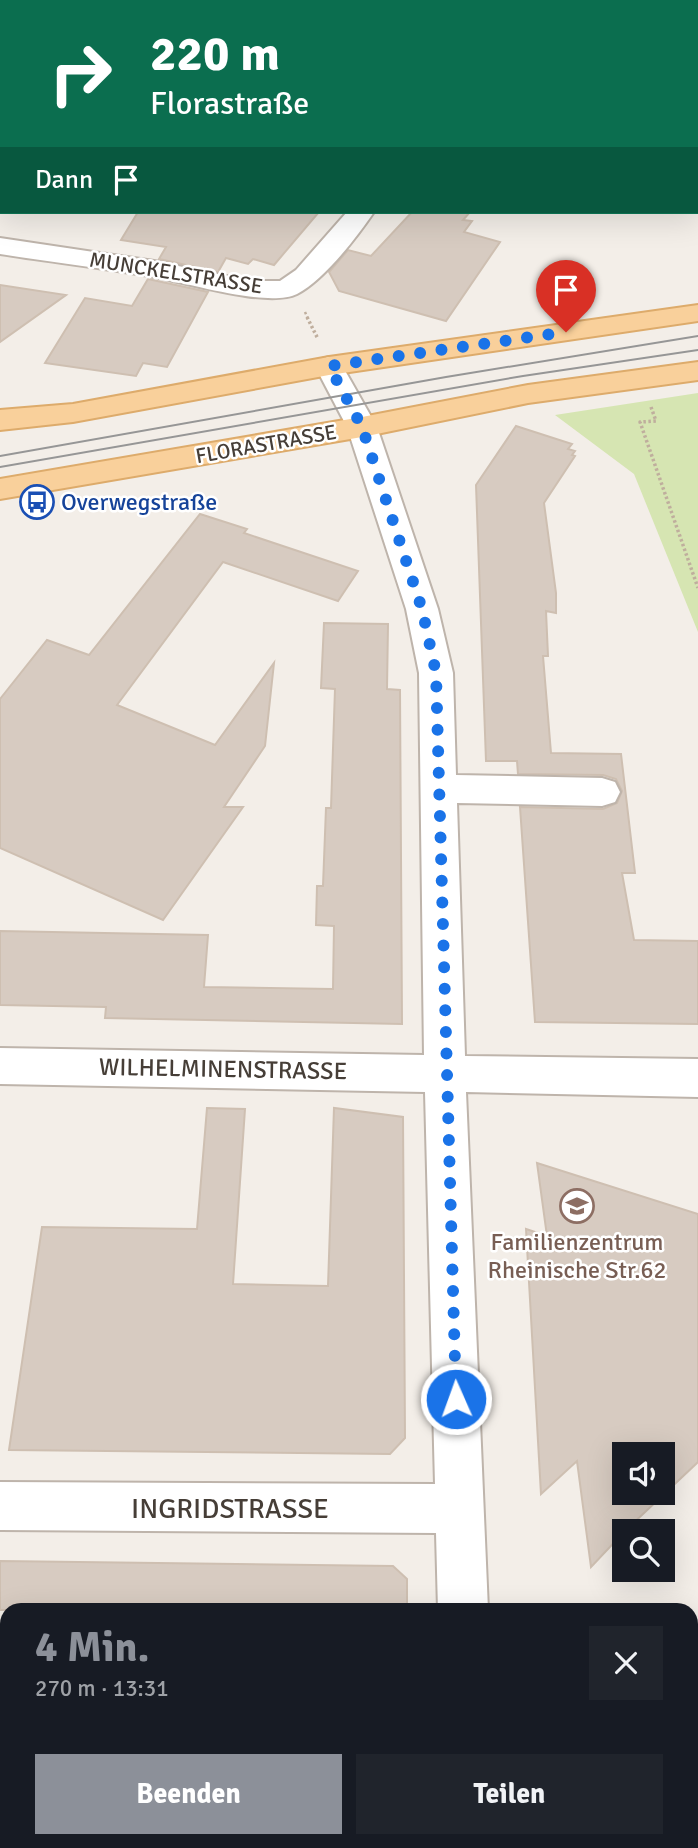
<!DOCTYPE html>
<html lang="de">
<meta charset="utf-8">
<style>
:root{--surface:#171b24;--page:#20242c;--text:#f1f3f6;--muted:#9ea1a6;--accent:#8c9099}
body{margin:0;font-family:Signika,sans-serif;background:var(--page);color:var(--text);height:100vh;display:flex;flex-direction:column;font-size:26px;white-space:nowrap}
*{box-sizing:border-box;margin:0}
p{font-size:23px;color:var(--muted)}
.icon{flex:none;width:38px;height:38px;fill:none;stroke:currentColor;stroke-width:2;stroke-linecap:round;stroke-linejoin:round}
.map{position:relative;flex:1;overflow:hidden}
.drawer{position:absolute;left:0px;top:1603px;width:698px;height:245px;display:flex;flex-direction:column;background:var(--surface);border-radius:21px 21px 0 0;box-shadow:0 7px 28px #0002}
.drawer>*{flex:none}
.guide{position:absolute;left:0px;top:0px;width:698px;height:214px;box-shadow:0 7px 28px #0002;background:#0b6e4f;color:#fff;overflow:hidden}
.tools{position:absolute;left:612px;top:1442px;display:grid;gap:14px}
.tools a{display:grid;place-items:center;width:63px;height:63px;border-radius:0px;background:var(--surface);box-shadow:0 7px 28px #0002;font-size:35px}
.pin{position:absolute;display:grid;place-items:center;width:60px;height:60px;color:#fff;margin:-72px -30px;border-radius:50% 50% 50% 0;rotate:-45deg;box-shadow:0 0 7px #0007}
.pin .icon{rotate:45deg}
.me{position:absolute;width:77px;margin:-38px;rotate:358deg;stroke-linejoin:round;filter:drop-shadow(0 0 5px #0008)}
.turn{display:flex;align-items:center;gap:24px;height:147px;padding:0 35px;font-size:32px}
.turn .icon{width:91px;height:91px;stroke-width:2.5}
.turn b{display:block;font-size:49px;line-height:60px}
.then{display:flex;align-items:center;height:66px;padding:0 35px;background:#0003;gap:14px;font-size:26px}
.round{display:grid;place-items:center;flex:none;width:74px;height:74px;border-radius:0px;background:var(--page)}
.overview{display:flex;align-items:center;justify-content:space-between;height:119px;padding:0 35px}
h1{font-size:42px;font-weight:700;line-height:52px;color:var(--accent)}
.cta{display:flex;gap:14px;margin-top:auto;padding:14px 35px}
.cta a{flex:1;height:80px;border-radius:0px;background:var(--accent);color:#fff;font-size:28px;font-weight:700;line-height:80px;text-align:center}
.cta a+a{background:var(--page);color:var(--text)}
.map>svg:first-child{display:block}
.green{fill:#d6e5b2}
.building{fill:#d7cbc1;stroke:#cebfb1;stroke-width:2;fill-rule:evenodd}
.lines{fill:none;stroke-linecap:round;stroke-linejoin:round}
.minor-casing{stroke:#beb4ab;stroke-width:4}
.major-casing{stroke:#ddab6b;stroke-width:4}
.path-far2{stroke:#bfae9d;stroke-width:2.5;stroke-dasharray:2.5 2.5;stroke-linecap:butt}
.path-far1{stroke:#bfae9d;stroke-width:3.5;stroke-dasharray:2.5 2.5;stroke-linecap:butt}
.path{stroke:#bfae9d;stroke-width:5;stroke-dasharray:4.5 4.5;stroke-linecap:butt}
.minor{fill:#fff;fill-rule:evenodd}
.major{fill:#f9d09b;fill-rule:evenodd}
.tram{stroke:#969696;stroke-width:2}
.route{stroke:#1a73e8;stroke-width:12;stroke-dasharray:0 21.6}
.labels{text-anchor:middle;stroke-width:5;stroke-linejoin:round;paint-order:stroke}
.far-street-label{font-size:21px;fill:#463e37;stroke:#fff}
.transit-label{font-size:24px;fill:#164399;stroke:#fff;text-anchor:start}
.street-label{font-size:24px;fill:#463e37;stroke:#fff}
.education-label{font-size:24px;fill:#785e54;stroke:#fff}
.near-street-label{font-size:28px;fill:#463e37;stroke:#fff}
</style>
<div class="map">
<svg width="698" height="1848" viewBox="0 0 698 1848">
<rect width="100%" height="100%" fill="#f3eee8"/>
<path class="green" d="M698 393V632L634 474 555 415Z"/>
<path class="building" d="M138 212H319L274 265 253 259 248 264 226 258 218 272 159 259 166 247 121 240Z
M412 212H470L463 220 472 221 464 232 500 242 446 321 339 291 329 272 348 250 371 256Z
M148 279 208 292 167 367 143 363 136 376 45 363 85 298 132 306Z
M0 285 66 295 0 342Z
M516 426 572 444 568 449 575 451 572 455 575 456 544 503 556 593V613L546 611 548 656H543L551 753 621 754 635 873H622L634 940 698 941V1024L535 1022 520 807 603 809 617 803 622 791 616 779 603 775 518 774 517 761H486L476 485Z
M200 514 247 529 244 533 358 571 338 601 223 562 117 705 215 745 274 663 265 746 224 807H243L163 920 0 848V699L47 640 89 655Z
M324 623 388 624 387 689 400 690 402 1024 105 1018 106 1007 0 1005V931L208 935 204 987 333 989 334 926 316 925 317 886H323L326 808H331L335 689 321 688Z
M207 1108 245 1109 233 1284 328 1286 334 1108 403 1117 405 1438 390 1454 9 1450 42 1227 197 1229Z
M537 1163 698 1214V1462L625 1531 591 1567 577 1461 541 1494 526 1229 547 1236ZM625 1454H663V1493H625Z
M0 1561 393 1566 407 1579V1610H0Z"/>
<g class="lines">
<g class="minor-casing">
<path id="minor" d="M384 0H408L409 2H385Z
M347 212H374C357 237 324 280 297 294 268 308 188 283 154 277 103 268 51 262 0 254V238L154 261 251 281H280L296 270Z
M329 357 339 360 377 427 438 609 453 673 456 775 602 778 615 782 620 792 615 802 602 806 457 803 465 1056 698 1059V1097L466 1092 488 1610H438L436 1533 0 1530V1482L435 1484 425 1092 0 1084V1048L424 1055 419 673 406 609 347 427 315 366 319 360Z
M443 1841H497V1848H443Z"/>
</g>
<g class="major-casing">
<path id="major" d="M698 305V321L329 375 73 422 0 430V410L73 404 329 357Z
M698 362V380L528 403 362 437 0 499V479L362 417 528 385Z"/>
</g>
<path class="path-far2" d="M305 312 308 319"/>
<path class="path-far1" d="M307 317 318 339
M651 407 656 421 640 422 698 588"/>
<path class="path" d="M691 1676H698
M691 1829H698"/>
<use href="#minor" class="minor"/>
<use href="#major" class="major"/>
<path class="tram" d="M0 456 446 377 698 336
M0 467 523 376 698 350"/>
</g>
<g class="lines">
<path class="route" d="M456 1399 436 673 422 609 362 427 329 366 566 332"/>
</g>
<defs>
<g id="bus-ring" transform="scale(1.75)"><circle r="9.5" fill="#fff" stroke="#1a4fb4" stroke-width="1.5"/><path d="M-5-6H5V4H4V6H2V4H-2V6H-4V4H-5ZM-3.5-4V0h7V-4ZM-3.5 1.2v1.5H-2V1.2ZM2 1.2v1.5H3.5V1.2Z" fill="#1a4fb4"/></g>
<g id="school-ring" transform="scale(1.75)"><circle r="9.5" fill="#fff" stroke="#8d6e63" stroke-width="1.5"/><path d="M0-5L7-2L0 1L-7-2ZM-4 1L0 2.5L4 1V4Q0 6-4 4Z" fill="#8d6e63"/></g>
</defs>
<g fill-rule="evenodd">
<use href="#bus-ring" x="37" y="502"/>
<use href="#school-ring" x="577" y="1206"/>
</g>
<g class="labels">
<g class="far-street-label">
<text transform="translate(176 273) rotate(9)" y="7">MUNCKELSTRASSE</text>
<text transform="translate(266 444) rotate(-10)" y="7">FLORASTRASSE</text>
</g>
<g class="transit-label">
<text x="61" y="510">Overwegstraße</text>
</g>
<g class="street-label">
<text transform="translate(223 1069) rotate(1)" y="8">WILHELMINENSTRASSE</text>
</g>
<g class="education-label">
<text x="577" y="1250">Familienzentrum<tspan x="577" dy="28">Rheinische Str.62</tspan></text>
</g>
<g class="near-street-label">
<text x="230" y="1518">INGRIDSTRASSE</text>
</g>
</g>
</svg>
<div class="tools">
<a><svg class="icon" aria-label="sound" viewBox="0 0 24 24"><path d="M4 9h4l5-4v14l-5-4H4zM17 9q2 3 0 6"/></svg></a>
<a><svg class="icon" aria-label="search" viewBox="0 0 24 24"><circle cx="10" cy="10" r="6"/><path d="M15 15l6 6"/></svg></a>
</div>
<div class="pin" style="left:566px;top:332px;background:#d93025"><svg class="icon" aria-label="arrive" viewBox="0 0 24 24"><path d="M6 21V4h12l-3 4 3 4H6"/></svg></div>
<svg class="me" style="left:456px;top:1399px" viewBox="-20 -20 40 40"><circle r="17" fill="#1a73e8" stroke="#fff" stroke-width="3"/><path d="M0-11L8 9 0 5-8 9z" fill="#fff"/></svg>
<div class="guide">
<div class="turn"><svg class="icon" aria-label="right" viewBox="0 0 24 24"><path d="M7 20v-9h11M14 6l5 5-5 5"/></svg><div><b>220 m</b>Florastraße</div></div>
<div class="then">Dann<svg class="icon" aria-label="arrive" viewBox="0 0 24 24"><path d="M6 21V4h12l-3 4 3 4H6"/></svg></div>
</div>
<section class="drawer">
<div class="overview"><div><h1>4 Min.</h1><p>270 m · 13:31</p></div><a class="round"><svg class="icon" aria-label="close" viewBox="0 0 24 24"><path d="M6 6l12 12M18 6L6 18"/></svg></a></div>
<div class="cta"><a>Beenden</a><a>Teilen</a></div>
</section>
</div>
